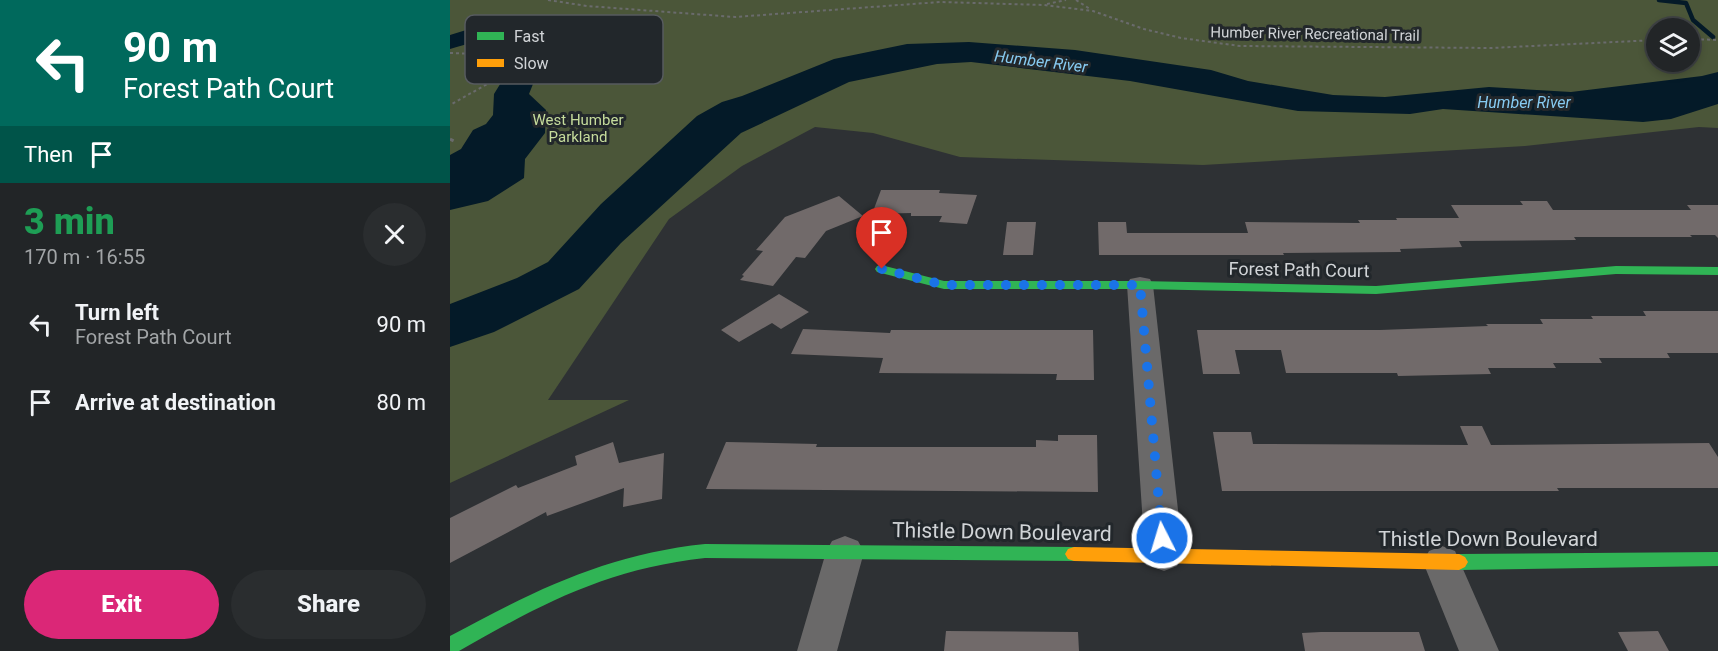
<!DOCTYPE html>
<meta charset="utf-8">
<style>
:root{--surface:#222527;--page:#2a2d2f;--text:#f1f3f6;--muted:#a2a5a7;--line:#3f4244;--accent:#db2777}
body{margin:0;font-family:Roboto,sans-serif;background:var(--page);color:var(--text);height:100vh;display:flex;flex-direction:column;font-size:22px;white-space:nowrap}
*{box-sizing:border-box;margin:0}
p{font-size:20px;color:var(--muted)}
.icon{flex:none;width:33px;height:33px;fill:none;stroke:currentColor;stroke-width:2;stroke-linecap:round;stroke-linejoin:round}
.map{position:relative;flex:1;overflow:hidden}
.sheet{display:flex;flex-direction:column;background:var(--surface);width:450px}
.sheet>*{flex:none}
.hud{background:#00695c;color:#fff;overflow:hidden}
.buttons{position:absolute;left:1196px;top:18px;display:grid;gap:12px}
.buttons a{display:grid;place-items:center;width:54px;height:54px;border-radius:50%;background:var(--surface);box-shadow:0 3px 9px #0003,0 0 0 2px var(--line);font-size:30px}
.pin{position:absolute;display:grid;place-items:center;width:51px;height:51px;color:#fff;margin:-62px -26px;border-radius:50% 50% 50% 0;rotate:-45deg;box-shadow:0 0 6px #0007}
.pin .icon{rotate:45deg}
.me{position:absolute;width:66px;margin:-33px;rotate:355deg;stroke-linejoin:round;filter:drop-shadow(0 0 4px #0008)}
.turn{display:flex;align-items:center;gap:21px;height:126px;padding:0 24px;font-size:27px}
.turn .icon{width:78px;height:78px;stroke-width:2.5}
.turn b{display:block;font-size:42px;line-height:51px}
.then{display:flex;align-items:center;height:57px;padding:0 24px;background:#0003;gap:12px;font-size:22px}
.round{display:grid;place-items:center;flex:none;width:63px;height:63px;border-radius:32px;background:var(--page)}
.head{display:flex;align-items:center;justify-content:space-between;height:102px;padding:0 24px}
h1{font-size:36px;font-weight:800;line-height:45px;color:#1e9e55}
.primary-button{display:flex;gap:12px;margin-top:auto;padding:12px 24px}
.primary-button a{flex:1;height:69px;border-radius:36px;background:var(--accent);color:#fff;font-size:24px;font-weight:800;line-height:69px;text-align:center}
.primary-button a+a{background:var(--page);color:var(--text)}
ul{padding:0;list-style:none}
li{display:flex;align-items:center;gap:18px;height:78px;padding:0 24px}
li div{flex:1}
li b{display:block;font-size:22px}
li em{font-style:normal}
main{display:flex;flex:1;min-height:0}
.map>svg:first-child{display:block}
.green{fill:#4b5639;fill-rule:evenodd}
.water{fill:#041a28}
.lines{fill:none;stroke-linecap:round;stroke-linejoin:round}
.stream{stroke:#041a28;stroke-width:4.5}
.building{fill:#716a6a}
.path-far1{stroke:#6a6b6c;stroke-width:2;stroke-dasharray:3 3;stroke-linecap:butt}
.path{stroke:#6a6b6c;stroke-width:3;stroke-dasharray:4 4;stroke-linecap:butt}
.street{fill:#6a6969;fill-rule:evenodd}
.fast{fill:#30b455;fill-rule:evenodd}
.slow{fill:#ff9f0a;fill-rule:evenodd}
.route{stroke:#1a73e8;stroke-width:10;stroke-dasharray:0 18}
.labels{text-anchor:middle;stroke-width:6;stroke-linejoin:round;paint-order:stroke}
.far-street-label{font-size:15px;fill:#d1d4d7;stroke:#22272b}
.far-park-label{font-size:15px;fill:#c6dc9c;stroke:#22272b}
.far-water-label{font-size:16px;font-style:italic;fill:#87cbf2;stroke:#22272b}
.street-label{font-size:18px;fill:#d1d4d7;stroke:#22272b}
.near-street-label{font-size:21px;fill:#d1d4d7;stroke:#22272b}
.key{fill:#22272b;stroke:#575b5f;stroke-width:1.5}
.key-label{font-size:16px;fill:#d1d4d7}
</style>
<main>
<section class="sheet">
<div class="hud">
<div class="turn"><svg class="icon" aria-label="left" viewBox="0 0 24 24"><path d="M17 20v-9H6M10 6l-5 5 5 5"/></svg><div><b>90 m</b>Forest Path Court</div></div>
<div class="then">Then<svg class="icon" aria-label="arrive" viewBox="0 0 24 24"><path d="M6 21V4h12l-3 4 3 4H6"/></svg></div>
</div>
<div class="head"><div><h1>3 min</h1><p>170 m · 16:55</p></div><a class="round"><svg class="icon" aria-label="close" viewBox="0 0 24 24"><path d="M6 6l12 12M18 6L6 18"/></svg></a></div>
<ul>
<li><svg class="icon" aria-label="left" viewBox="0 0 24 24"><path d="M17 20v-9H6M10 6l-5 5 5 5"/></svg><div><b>Turn left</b><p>Forest Path Court</p></div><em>90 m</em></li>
<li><svg class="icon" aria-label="arrive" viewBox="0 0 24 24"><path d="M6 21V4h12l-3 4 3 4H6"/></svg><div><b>Arrive at destination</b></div><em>80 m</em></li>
</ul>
<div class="primary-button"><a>Exit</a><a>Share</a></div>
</section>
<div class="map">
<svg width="1268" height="651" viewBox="0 0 1268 651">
<rect width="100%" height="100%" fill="#2e3134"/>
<path class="green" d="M0 0H1268V128L1249 127 1075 146 753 165 510 157 423 133 365 127 292 166 219 219 98 400H179L0 483ZM1206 28H1239V62H1206Z"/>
<path class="water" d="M65 15 64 21C91 16 123 9 143 31L121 48 109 66 85 79 79 94 96 110 95 133 75 159 74 178 38 201 0 210V155L11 149 23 130 36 124 43 115 44 94 60 68 95 43C68 31 28 40 0 49V35Z
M519 42 625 50 761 70 798 81 883 95 935 97 1039 87 1121 92 1252 76 1268 72V104L1221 119 1193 122 993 109 960 114 848 111 680 81 521 62 487 64 399 82 291 133 171 243 129 289 44 332 0 347V304L67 278 98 262 151 204 247 116 272 102 292 96 384 59 457 44Z"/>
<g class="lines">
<path class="stream" d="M1209 0 1236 3 1243 20 1263 37"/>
</g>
<path class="building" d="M431 190H490L489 193 527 195 517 224 489 222 492 216H461V213L422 214Z
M389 196 413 216 376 231 355 258 346 257 323 286 290 280 294 276 292 275 313 251 306 250 335 217Z
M1070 201H1097L1103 210H1241L1237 205H1268V238L1265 235H1240L1242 237H1124L1126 240 1009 241 1012 247 950 249 951 252 833 253 834 255H649L648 222H676L677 233H798L795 222 910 223 908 220H947L946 218H1009L1001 205H1073Z
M557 222H586L583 255H553Z
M329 294 359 312 331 329 322 323 289 342 271 330Z
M1193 311H1268V353H1217L1220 358H1149L1152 363H1103L1106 368H1038L1041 374 948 376 947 373H836L831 350H785L790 374H753L747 330H930L1038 326 1036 324H1093L1090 319H1143L1141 316H1196Z
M353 329 440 333 441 330H643L644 380H606L607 374 429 373 433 358 341 354Z
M1010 426H1032L1041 445 1259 443 1268 457V488H1107L1109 491H772L763 432H801L803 444 1018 445Z
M608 435H647L648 492 256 489 276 442 367 444 366 447H586V440L608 441Z
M163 442 169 463 214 453 212 499 173 507 174 488 97 516 96 512 0 563V518L66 485 68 488 127 465 125 456Z
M496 631 628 632 629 651H494Z
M1208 631 1219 651H1178L1168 632Z
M871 632H969L975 651H855L852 633Z"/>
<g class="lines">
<path class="path-far1" d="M98 0 137 6 285 17 490 2 594 5 643 11 694 29 731 38 790 46 1041 48 1206 40
M626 0 640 9
M597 4 616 0
M1239 39 1268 40
M0 53 26 54 40 62 39 83 0 105"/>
<path class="path" d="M0 139 4 141"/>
<path class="street" d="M690 277 700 279 703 285 733 555 727 566 714 571 701 566 695 555 677 285 680 279Z
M395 536 408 541 414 552 387 651H347L376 552 382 541Z
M992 546 1005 551 1049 651H1009L973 562 979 551Z"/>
<path class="fast" d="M431 265 494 281H690L926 286 1166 266 1268 267V275L1166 274 926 294 690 289H494L427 272 425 269 427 266Z
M255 544 624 547 630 549 633 554 630 559 624 561 255 558C157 569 93 603 9 651H0V636C85 590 158 554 255 544Z
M1268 552V566L1009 570 1003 567 1000 562 1003 557 1009 554Z"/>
<path class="slow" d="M624 547 1009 554 1015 557 1018 562 1015 567 1009 570 624 561 618 559 615 554 618 549Z"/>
</g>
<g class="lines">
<path class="route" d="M432 269 494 285H690L712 538"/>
</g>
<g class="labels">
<g class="far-street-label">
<text transform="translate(865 34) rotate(1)" y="5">Humber River Recreational Trail</text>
</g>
<g class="far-park-label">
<text x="128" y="125">West Humber<tspan x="128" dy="17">Parkland</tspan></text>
</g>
<g class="far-water-label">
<text transform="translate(591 61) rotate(7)" y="6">Humber River</text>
<text x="1074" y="108">Humber River</text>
</g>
<g class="street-label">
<text transform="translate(849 270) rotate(1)" y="6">Forest Path Court</text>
</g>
<g class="near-street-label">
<text transform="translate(552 532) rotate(1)" y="7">Thistle Down Boulevard</text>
<text x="1038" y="546">Thistle Down Boulevard</text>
</g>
</g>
<rect x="15" y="15" width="198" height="69" rx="9" class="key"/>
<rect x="27" y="32" width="27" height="8" fill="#30b455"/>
<rect x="27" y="59" width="27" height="8" fill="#ff9f0a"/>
<g class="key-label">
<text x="64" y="42">Fast</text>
<text x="64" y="69">Slow</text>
</g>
</svg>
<div class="buttons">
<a><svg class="icon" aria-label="layers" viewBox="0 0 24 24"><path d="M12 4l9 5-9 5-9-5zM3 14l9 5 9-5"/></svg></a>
</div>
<div class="pin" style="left:432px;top:269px;background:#d93025"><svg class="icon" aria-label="arrive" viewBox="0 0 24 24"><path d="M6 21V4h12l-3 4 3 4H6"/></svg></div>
<svg class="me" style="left:712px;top:538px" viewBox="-20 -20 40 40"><circle r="17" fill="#1a73e8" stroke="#fff" stroke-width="3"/><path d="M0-11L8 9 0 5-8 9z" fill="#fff"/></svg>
</div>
</main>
